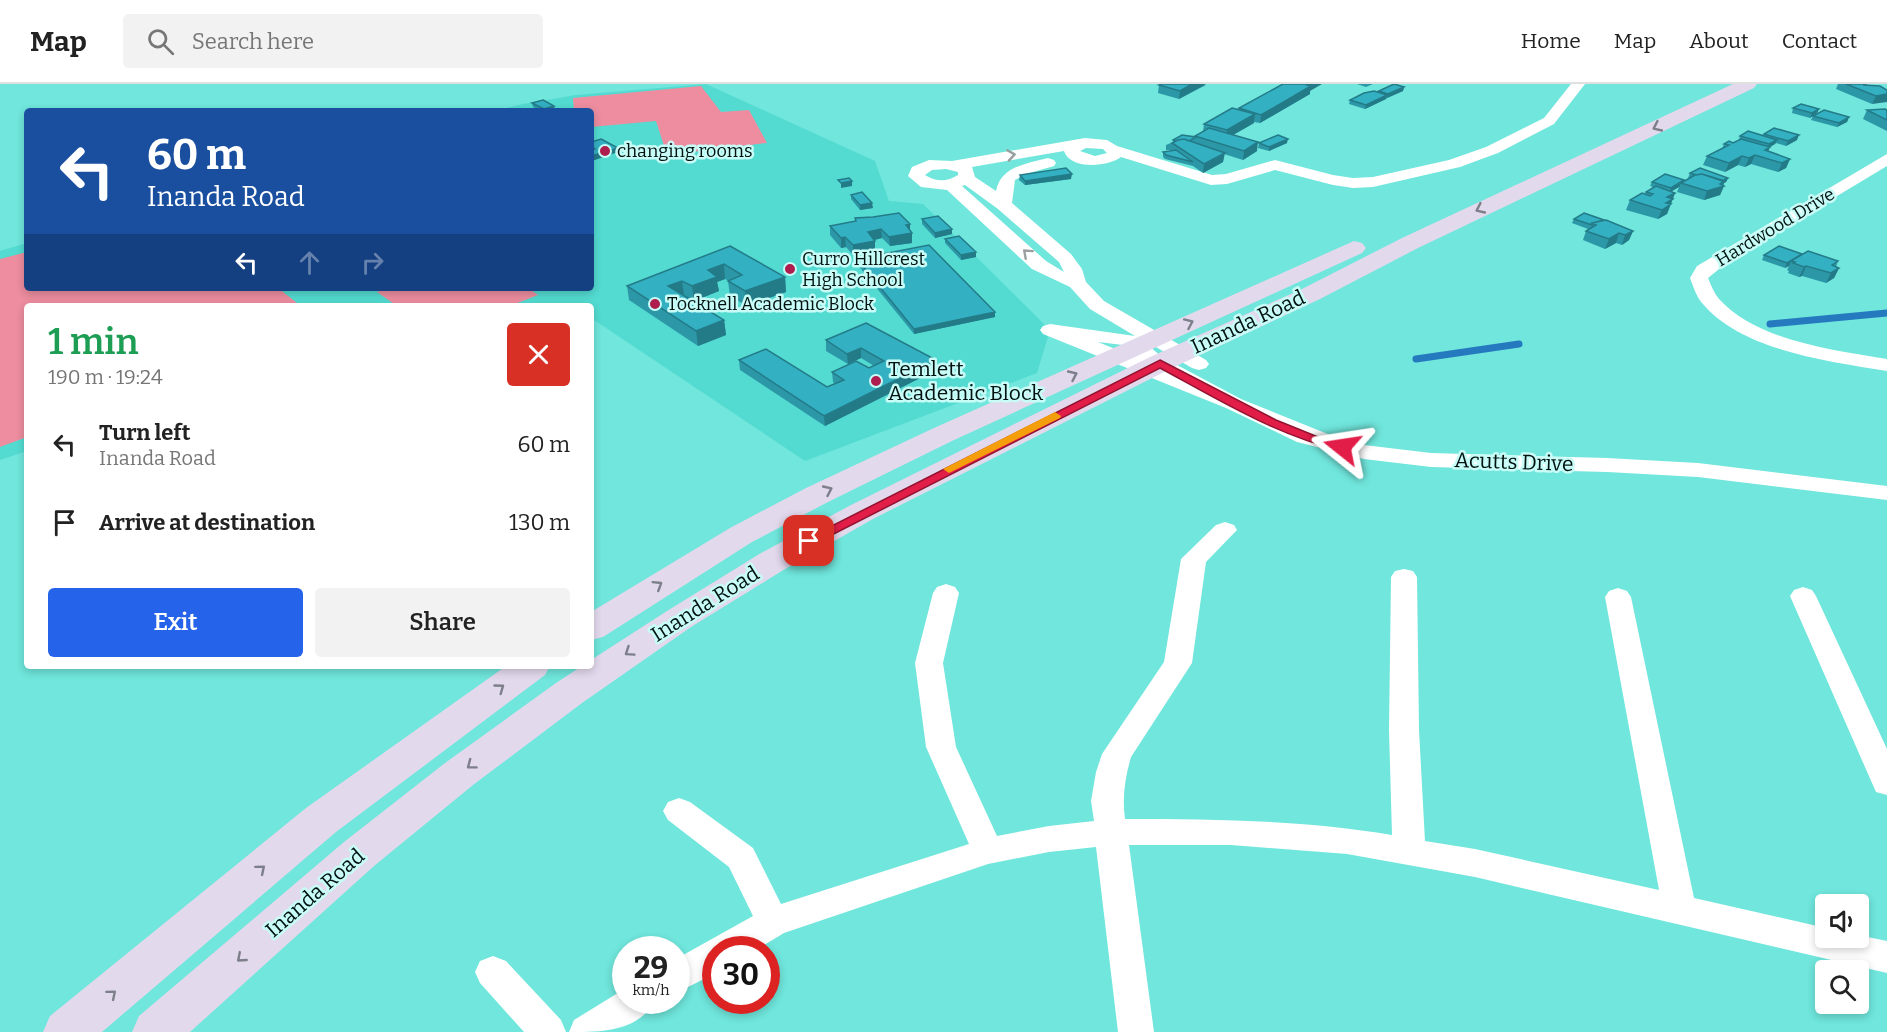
<!DOCTYPE html>
<meta charset="utf-8">
<style>
:root{--surface:#fff;--page:#f2f2f2;--text:#222;--muted:#767676;--line:#e0e0e0;--accent:#2563eb}
body{margin:0;font-family:Bitter,serif;background:var(--page);color:var(--text);height:100vh;display:flex;flex-direction:column;font-size:22px;white-space:nowrap}
*{box-sizing:border-box;margin:0}
p{font-size:20px;color:var(--muted)}
.icon{flex:none;width:33px;height:33px;fill:none;stroke:currentColor;stroke-width:2;stroke-linecap:round;stroke-linejoin:round}
.map{position:relative;flex:1;overflow:hidden}
.sheet{position:absolute;left:24px;top:219px;width:570px;height:366px;display:flex;flex-direction:column;background:var(--surface);border-radius:6px;box-shadow:0 3px 9px #0003}
.sheet>*{flex:none}
.hud{position:absolute;left:24px;top:24px;width:570px;height:183px;border-radius:6px;box-shadow:0 3px 9px #0003;background:#1a4fa0;color:#fff;overflow:hidden}
.tools{position:absolute;left:1815px;top:810px;display:grid;gap:12px}
.tools a{display:grid;place-items:center;width:54px;height:54px;border-radius:6px;background:var(--surface);box-shadow:0 3px 9px #0003;font-size:30px}
.speed{position:absolute;left:612px;top:852px;display:flex;gap:12px;font-size:30px;font-weight:700;text-align:center}
.speed>*{display:grid;place-content:center;width:78px;height:78px;border-radius:50%;background:var(--surface);box-shadow:0 3px 9px #0003;line-height:1}
.speed small{font-size:15px;font-weight:400}
.speed .limit{border:9px solid #d22;background:#fff;color:#111}
.pin{position:absolute;display:grid;place-items:center;width:51px;height:51px;color:#fff;margin:-26px;border-radius:12px;box-shadow:0 3px 9px #0006}
.me{position:absolute;width:66px;margin:-33px;rotate:285deg;stroke-linejoin:round;filter:drop-shadow(0 0 4px #0008)}
.turn{display:flex;align-items:center;gap:21px;height:126px;padding:0 24px;font-size:27px}
.turn .icon{width:78px;height:78px;stroke-width:2.5}
.turn b{display:block;font-size:42px;line-height:51px}
.lanes{display:flex;align-items:center;height:57px;padding:0 24px;background:#0003;justify-content:center;gap:30px;direction:ltr}
.lanes .off{opacity:.35}
.round{display:grid;place-items:center;flex:none;width:63px;height:63px;border-radius:6px;background:var(--page)}
.head{display:flex;align-items:center;justify-content:space-between;height:102px;padding:0 24px}
h1{font-size:36px;font-weight:600;line-height:45px;color:#1e9e55}
.primary-button{display:flex;gap:12px;margin-top:auto;padding:12px 24px}
.primary-button a{flex:1;height:69px;border-radius:6px;background:var(--accent);color:#fff;font-size:24px;font-weight:600;line-height:69px;text-align:center}
.primary-button a+a{background:var(--page);color:var(--text)}
ul{padding:0;list-style:none}
li{display:flex;align-items:center;gap:18px;height:78px;padding:0 24px}
li div{flex:1}
li b{display:block;font-size:22px}
li em{font-style:normal}
header{display:flex;align-items:center;gap:36px;box-sizing:border-box;height:84px;padding:0 30px;background:var(--surface);border-bottom:2px solid var(--line)}
header strong{font-size:28px}
nav{display:flex;gap:33px;margin-inline-start:auto;font-size:21px}
.search{width:420px;height:54px;background:var(--page);display:flex;align-items:center;gap:15px;box-sizing:border-box;padding:0 21px;border-radius:6px;color:var(--muted);font-size:22px}
.map>svg:first-child{display:block}
.built{fill:#53dbd1}
.green{fill:#ed8d9f}
.lines{fill:none;stroke-linecap:round;stroke-linejoin:round}
.stream{stroke:#2579bf;stroke-width:7}
.street{fill:#fff;fill-rule:evenodd}
.secondary{fill:#e3d9ed;fill-rule:evenodd}
.wall{fill:#2c97a7}
.shaded-wall{fill:#247b88}
.building{fill:#33b0c2;stroke:#247b88;stroke-width:1.5}
.oneway{stroke:#7d7f8a}
.oneway2{stroke:#99a09f}
.route{fill:#e11d48;stroke:#92132f;stroke-width:1.5}
.slow{fill:#f59e0b}
.poi-dot{fill:#ae1d4d;stroke:#c7fcf7;stroke-width:2}
.labels{text-anchor:middle;stroke-width:5;stroke-linejoin:round;paint-order:stroke}
.far-poi-label{font-size:18px;fill:#001110;stroke:#c7fcf7;text-anchor:start}
.far-street-label{font-size:18px;fill:#001110;stroke:#c7fcf7}
.street-label{font-size:21px;fill:#001110;stroke:#c7fcf7}
.poi-label{font-size:21px;fill:#001110;stroke:#c7fcf7;text-anchor:start}
</style>
<header>
<strong>Map</strong>
<div class="search"><svg class="icon" aria-label="search" viewBox="0 0 24 24"><circle cx="10" cy="10" r="6"/><path d="M15 15l6 6"/></svg>Search here</div>
<nav><a>Home</a><a>Map</a><a>About</a><a>Contact</a></nav>
</header>
<div class="map">
<svg width="1887" height="948" viewBox="0 0 1887 948">
<rect width="100%" height="100%" fill="#70e6dc"/>
<path class="built" d="M706 0 875 77 889 117 923 120 1050 246 1037 289 805 377 591 234V222H27V367L0 376V167L27 159V204H591V27H495L523 20 576 11Z"/>
<path class="green" d="M701 2 721 28 749 26 767 59 667 71 656 37 591 43V27H574L573 14Z
M27 168V204H278L301 222H27V353L0 363V175Z
M387 204H528L538 211 510 222H397L377 208Z"/>
<g class="lines">
<path class="stream" d="M1770 240 1887 229
M1416 275 1519 260"/>
<path class="street" d="M1571 0H1585L1554 40 1498 69 1460 83 1373 103 1353 104 1333 101 1275 86 1227 100 1211 101 1121 73C1108 83 1070 86 1064 67L972 83 975 93 996 107C1001 82 1026 80 1048 74L1054 76 1056 79 1054 82 1026 90 1015 96 1012 119 1071 170 1082 185 1086 198 1104 217 1206 276 1209 280 1206 284 1199 286 1192 284 1137 252 1162 273 1241 315 1350 359 1364 361 1431 369 1607 374 1698 379 1887 402V416L1698 393 1607 388 1431 383 1364 375 1297 358 1226 324 1043 250 1040 246 1043 242 1050 240 1135 252 1090 225 1070 203 1032 185 947 106 921 103 908 92 912 83 929 76 952 77 1085 54 1107 56 1117 62 1212 91 1226 90 1275 76 1333 91 1353 94 1373 93 1449 76 1486 63 1544 34ZM1086 64 1103 65 1107 69 1095 72 1080 67ZM946 85 958 88V91C947 98 936 98 925 91L932 86ZM965 101 998 125 1059 178 1064 188 1046 177 962 102ZM1098 258 1123 261 1135 273Z
M1887 70V82L1729 177 1708 194C1711 201 1714 209 1719 215 1757 257 1834 266 1887 275V287C1828 277 1742 267 1702 219 1696 212 1693 202 1690 194L1697 182Z
M1225 438 1234 441 1237 446 1206 478 1192 579 1131 673C1125 694 1122 713 1125 735 1215 735 1304 736 1392 751L1389 646 1391 493 1395 487 1404 485 1413 487 1417 493 1419 646 1425 757 1475 765 1659 806 1605 513 1609 507 1618 504 1627 507 1631 513 1694 814 1826 844V854H1858V851L1887 857V889L1475 793 1347 770 1231 761H1129L1154 948H1118L1096 763 1049 768 988 780 784 849 756 866H716V889L676 909V875L753 832 729 783 668 736 663 727 668 718 679 714 690 718 753 764 781 820 969 760 926 663 915 579 933 509 937 503 946 500 955 503 959 509 943 579 956 663 997 752 1049 742 1094 737 1091 717 1096 688 1102 670 1164 578 1181 475 1216 441Z
M1803 503 1812 506 1816 512 1887 665V711L1876 708 1872 699 1790 512 1794 506Z
M493 872 506 877 561 936 566 948H524L480 899 475 888 480 877Z
M626 904V916H655C639 948 601 948 569 948L574 936Z"/>
<path class="secondary" d="M1733 0H1757L1754 4 1418 164 1320 215 1170 285 873 435 785 485 691 543 582 619 473 701 374 782 190 948H132L139 932 344 758 445 679 556 599 582 582H591V576L667 527 761 469 851 421 1150 273 1302 205 1402 154Z
M1354 157 1362 159 1366 164 1362 169 954 356 828 418 752 458 603 553 591 556V528L730 444 806 404 934 344Z
M506 582H550L545 591 336 748 102 948H43L50 932 306 724Z"/>
</g>
<path class="wall" d="M1357 0H1373L1366 3Z
M1838 0H1864L1866 2 1887 6 1872 20 1836 5Z
M1159 1H1206L1179 15 1158 9Z
M1404 3 1403 7 1387 14 1386 15 1365 25 1349 20 1350 16 1378 9 1379 7Z
M1310 7V10L1260 39 1254 38V39L1233 51 1257 67 1243 76 1224 70 1223 78 1203 89 1193 82 1165 75 1163 73V68L1171 67V66H1166V61L1173 58V56L1195 53V52L1203 48 1204 40 1238 26 1239 24Z
M532 19 555 27H541L533 23Z
M1793 24 1819 25 1817 29 1810 34 1792 29Z
M1867 26H1887V47L1863 35Z
M1813 32 1849 33 1847 38 1837 43 1811 36Z
M1764 50 1797 56 1786 62 1776 59 1775 60 1770 63 1768 67 1790 75 1786 84 1778 88 1751 80 1745 83 1738 81 1725 88 1703 81 1707 72 1722 65 1724 60 1733 59 1739 56 1740 52H1764Z
M1259 59H1287L1269 67 1258 64Z
M1690 89 1728 94 1726 98 1724 99 1723 102H1724L1720 111 1704 116 1677 108 1679 103 1671 107 1675 109 1667 130 1658 135 1626 126 1630 116 1645 110 1646 108 1653 103 1650 102 1652 98 1684 97 1689 94H1688Z
M1020 91 1071 95 1025 101 1019 96Z
M851 111 873 124 860 126 851 115Z
M855 134 910 146 912 159 890 162 882 154 875 156V166L853 171 846 163 841 164 830 151V142L856 137Z
M922 135 952 145V150L935 154 922 140Z
M1574 135 1633 147 1629 156 1622 161 1616 159 1605 165 1583 156 1586 147 1588 145 1572 139Z
M945 155 976 173 961 176 945 159Z
M730 162 785 193 786 208 747 222 730 212 728 197H729L725 195 717 198 719 207 694 217 684 212 724 236 726 251 698 262 629 216 627 202Z
M1802 170 1838 177 1836 183 1839 184 1834 194 1826 199 1802 192 1799 193 1788 189 1789 187 1787 186 1789 182 1785 184 1762 176 1764 171Z
M857 175 995 233 914 250 857 180Z
M866 239 936 286 825 342 740 286 739 276 827 303 835 300 833 298 832 288 869 284 874 282 861 274 848 280 826 267V256Z"/>
<path class="shaded-wall" d="M1192 0H1206L1179 15 1180 7Z
M1309 0H1322L1310 7V10L1260 39 1261 31Z
M1404 3 1403 7 1387 14 1388 10Z
M1887 10V18L1872 20 1876 12Z
M1387 11 1386 15 1365 25 1366 21Z
M554 22 555 27H545L544 25Z
M1819 25 1817 29 1810 34 1812 29Z
M1255 30 1254 39 1226 55 1227 46Z
M1849 33 1847 38 1837 43 1839 39Z
M1799 51 1797 56 1786 62 1788 57Z
M1288 55 1287 59 1269 67V63Z
M1777 56 1775 60 1768 64 1770 63 1766 72 1765 66 1767 65 1769 60Z
M1258 58 1257 67 1243 76 1244 67Z
M618 64V68L592 77 591 72Z
M1225 69 1223 78 1203 89 1204 80Z
M1755 71 1751 80 1745 83 1749 74Z
M1742 72 1738 81 1725 88 1729 79Z
M1790 75 1786 84 1778 88 1782 79Z
M1072 90 1071 95 1025 101V97Z
M1728 94 1726 98 1724 99 1723 102H1724L1720 111 1704 116 1707 107 1719 99Z
M852 97V102L841 104V99Z
M1681 99 1679 103 1669 109 1671 104Z
M1675 109 1667 130 1658 135 1667 113Z
M872 119 873 124 860 126V121Z
M910 140V149H912V159L890 162 889 153 906 141Z
M881 145 882 154 869 157 868 148Z
M952 145V150L935 154V149Z
M1633 147 1629 156 1622 161 1625 151Z
M1619 149 1616 159 1605 165 1609 155Z
M845 153 846 163 841 164V154Z
M875 157V166L853 171V161Z
M976 168V173L961 176V171Z
M1791 177 1789 182 1785 184 1787 179Z
M724 180 725 195 717 198 719 207 694 217 692 202 708 186Z
M1806 182 1802 192 1799 193 1804 183Z
M1839 184 1834 194 1826 199 1831 189Z
M785 193 786 208 747 222 745 207Z
M682 197 684 212 668 202Z
M995 228V233L914 250V245Z
M724 236 726 251 698 262 696 247Z
M861 264V274L848 280 847 270Z
M936 276V286L825 342 824 332Z"/>
<path class="building" d="M1162 0H1192L1180 7 1159 1Z
M1283 0H1309L1307 1 1311 2 1261 31 1239 24Z
M1394 0 1404 3 1388 10 1379 7Z
M1846 0H1864L1867 1H1863L1880 2 1887 6V10L1876 12Z
M1374 7 1387 11 1366 21 1350 16 1364 9Z
M543 16 554 22 544 25 532 19Z
M1801 20 1819 25 1812 29 1793 24Z
M1232 24 1255 30 1227 46 1204 40Z
M1885 25 1887 26V36L1867 26Z
M1824 26 1849 33 1839 39 1813 32Z
M1209 44 1258 58 1244 67 1195 52Z
M1774 44 1799 51 1788 57 1764 50Z
M1748 47 1777 56 1769 60 1740 52Z
M1182 51 1196 53 1189 57 1184 55 1178 56 1175 57 1173 56Z
M1278 51 1288 55 1269 63 1259 59Z
M601 55 618 64 591 72V66L595 65 591 62V58Z
M1184 55 1225 69 1204 80 1172 59 1178 56Z
M1741 55 1770 63 1765 66 1790 75 1782 79 1755 71 1749 74 1742 72 1729 79 1707 72 1729 61 1724 60 1729 57 1733 59Z
M1176 66 1193 78 1166 71 1163 68Z
M1066 84 1072 90 1025 97 1020 91Z
M1700 84 1728 94 1722 97 1702 90 1696 91 1690 89Z
M1665 90 1684 96 1671 104 1652 98Z
M1702 90 1725 97 1720 100 1724 102 1707 107 1681 99 1695 91Z
M849 94 852 97 841 99 838 96Z
M1656 102 1675 109 1667 113 1673 115 1666 119 1671 120 1662 126 1630 116 1642 109 1650 112 1653 110 1646 108Z
M862 108 872 119 860 121 851 111Z
M899 129 910 140 906 141 912 149 889 153 881 145 868 148 875 157 853 161 845 153 841 154 830 142 856 137 855 134 873 133Z
M1584 129 1604 136 1592 139V141L1574 135Z
M938 132 952 145 935 149 922 135Z
M1606 136 1633 147 1625 151 1619 149 1609 155 1586 147 1596 141 1592 139Z
M959 152 976 168 961 171 945 155Z
M929 161 995 228 914 245 857 175Z
M730 162 785 193 745 207 728 197 742 191 724 180 708 186 717 193 692 202 682 197 668 202 724 236 696 247 627 202Z
M1779 162 1802 170 1787 179 1764 171Z
M1808 167 1838 177 1832 181 1839 184 1831 189 1806 182 1804 183 1793 179 1795 178 1791 177Z
M866 239 936 276 824 332 739 276 766 265 827 303 844 296 832 288 856 277 869 284 884 277 861 264 847 270 826 256Z"/>
<defs><path id="oneway-chevron" d="M-2-3.5L2.5 0L-2 3.5" fill="none" stroke-width="1.6" stroke-linecap="round" stroke-linejoin="round" transform="scale(1.5)"/></defs>
<g class="oneway">
<use href="#oneway-chevron" transform="translate(1657 43) rotate(155)"/>
<use href="#oneway-chevron" transform="translate(1480 125) rotate(155)"/>
<use href="#oneway-chevron" transform="translate(1189 239) rotate(-24)"/>
<use href="#oneway-chevron" transform="translate(1073 291) rotate(-25)"/>
<use href="#oneway-chevron" transform="translate(828 406) rotate(-25)"/>
<use href="#oneway-chevron" transform="translate(658 501) rotate(-32)"/>
<use href="#oneway-chevron" transform="translate(629 568) rotate(146)"/>
<use href="#oneway-chevron" transform="translate(500 604) rotate(-36)"/>
<use href="#oneway-chevron" transform="translate(471 681) rotate(143)"/>
<use href="#oneway-chevron" transform="translate(261 785) rotate(-40)"/>
<use href="#oneway-chevron" transform="translate(241 874) rotate(139)"/>
<use href="#oneway-chevron" transform="translate(112 910) rotate(-40)"/>
</g>
<g class="oneway2">
<use href="#oneway-chevron" transform="translate(1011 71) rotate(-9)"/>
<use href="#oneway-chevron" transform="translate(1027 169) rotate(-138)"/>
</g>
<path class="route" d="M1160 276 1276 336 1323 355 1347 361 1348 363 1342 367C1276 351 1219 316 1160 284L814 460H804L802 457Z"/>
<path class="slow" d="M1055 328 1061 332 1060 334 953 387 949 389 943 385Z"/>
<g class="poi-dot">
<circle cx="605" cy="67" r="6"/>
<circle cx="790" cy="185" r="6"/>
<circle cx="655" cy="220" r="6"/>
<circle cx="876" cy="297" r="6"/>
</g>
<g class="labels">
<g class="far-poi-label">
<text x="617" y="73">changing rooms</text>
<text x="802" y="181">Curro Hillcrest<tspan x="802" dy="21">High School</tspan></text>
<text x="667" y="226">Tocknell Academic Block</text>
</g>
<g class="far-street-label">
<text transform="translate(1775 143) rotate(-31)" y="6">Hardwood Drive</text>
</g>
<g class="street-label">
<text transform="translate(1248 238) rotate(-25)" y="7">Inanda Road</text>
<text transform="translate(1514 378) rotate(2)" y="7">Acutts Drive</text>
<text transform="translate(705 520) rotate(-32)" y="7">Inanda Road</text>
<text transform="translate(315 809) rotate(-41)" y="7">Inanda Road</text>
</g>
<g class="poi-label">
<text x="888" y="292">Temlett<tspan x="888" dy="24">Academic Block</tspan></text>
</g>
</g>
</svg>
<div class="tools">
<a><svg class="icon" aria-label="sound" viewBox="0 0 24 24"><path d="M4 9h4l5-4v14l-5-4H4zM17 9q2 3 0 6"/></svg></a>
<a><svg class="icon" aria-label="search" viewBox="0 0 24 24"><circle cx="10" cy="10" r="6"/><path d="M15 15l6 6"/></svg></a>
</div>
<div class="speed"><div>29<small>km/h</small></div><div class="limit">30</div></div>
<div class="pin" style="left:809px;top:457px;background:#d93025"><svg class="icon" aria-label="arrive" viewBox="0 0 24 24"><path d="M6 21V4h12l-3 4 3 4H6"/></svg></div>
<svg class="me" style="left:1342px;top:363px" viewBox="-20 -20 40 40"><path d="M0-17L14 15 0 8-14 15z" fill="#e11d48" stroke="#fff" stroke-width="4"/></svg>
<div class="hud">
<div class="turn"><svg class="icon" aria-label="left" viewBox="0 0 24 24"><path d="M17 20v-9H6M10 6l-5 5 5 5"/></svg><div><b>60 m</b>Inanda Road</div></div>
<div class="lanes"><svg class="icon" aria-label="left" viewBox="0 0 24 24"><path d="M17 20v-9H6M10 6l-5 5 5 5"/></svg><svg class="icon off" aria-label="ahead" viewBox="0 0 24 24"><path d="M12 20V5M6 11l6-6 6 6"/></svg><svg class="icon off" aria-label="right" viewBox="0 0 24 24"><path d="M7 20v-9h11M14 6l5 5-5 5"/></svg></div>
</div>
<section class="sheet">
<div class="head"><div><h1>1 min</h1><p>190 m · 19:24</p></div><a class="round" style="background:#d93025;color:#fff"><svg class="icon" aria-label="close" viewBox="0 0 24 24"><path d="M6 6l12 12M18 6L6 18"/></svg></a></div>
<ul>
<li><svg class="icon" aria-label="left" viewBox="0 0 24 24"><path d="M17 20v-9H6M10 6l-5 5 5 5"/></svg><div><b>Turn left</b><p>Inanda Road</p></div><em>60 m</em></li>
<li><svg class="icon" aria-label="arrive" viewBox="0 0 24 24"><path d="M6 21V4h12l-3 4 3 4H6"/></svg><div><b>Arrive at destination</b></div><em>130 m</em></li>
</ul>
<div class="primary-button"><a>Exit</a><a>Share</a></div>
</section>
</div>
